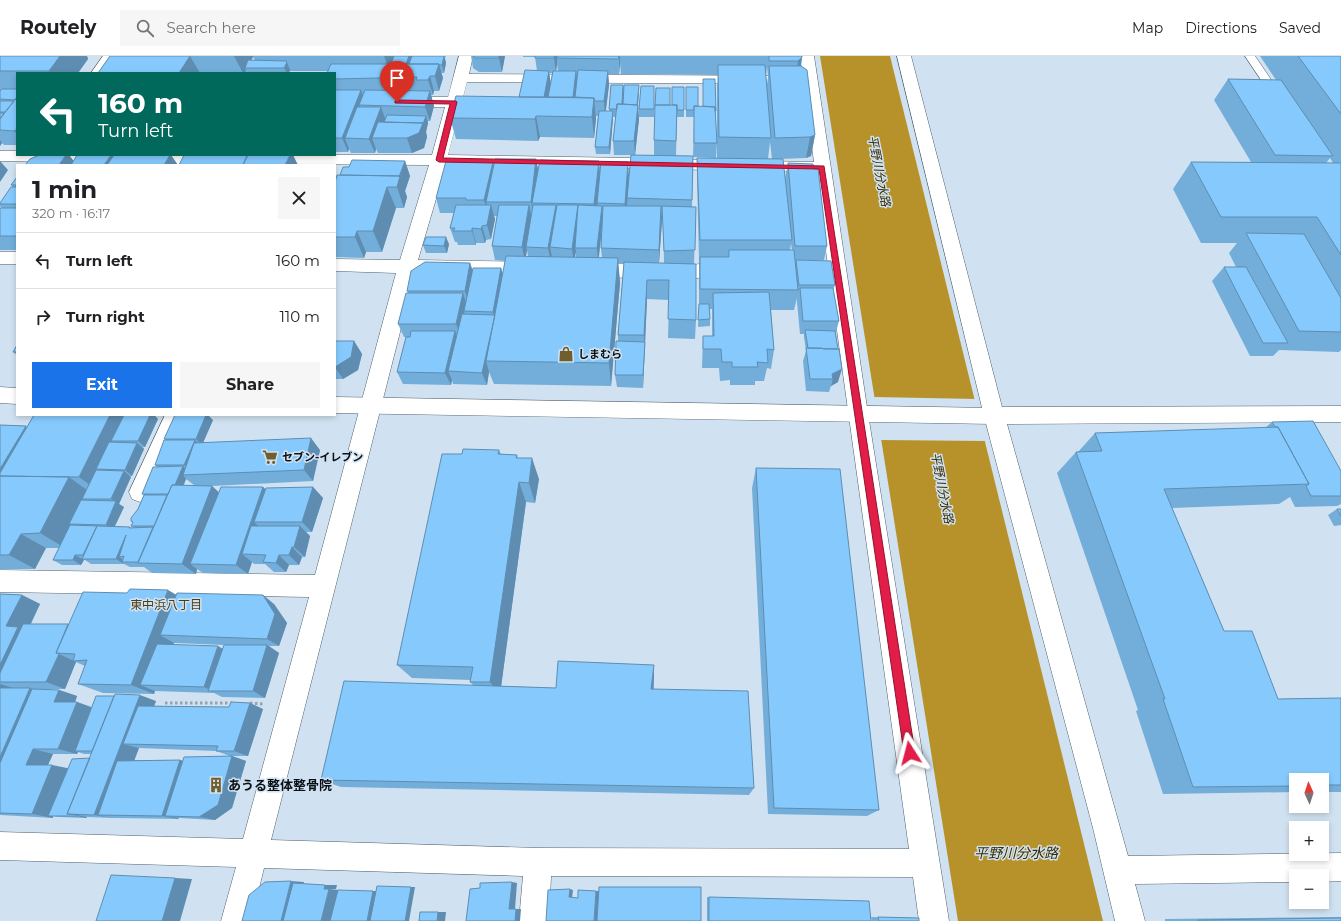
<!DOCTYPE html>
<meta charset="utf-8">
<style>
:root{--surface:#fff;--page:#f6f6f6;--text:#202124;--muted:#757577;--line:#e0e0e0;--accent:#1a73e8}
body{margin:0;font-family:Montserrat,"Noto Sans JP",sans-serif;background:var(--page);color:var(--text);height:100vh;display:flex;flex-direction:column;font-size:15px;white-space:nowrap}
*{box-sizing:border-box;margin:0}
p{font-size:13px;color:var(--muted)}
.icon{flex:none;width:22px;height:22px;fill:none;stroke:currentColor;stroke-width:2;stroke-linecap:round;stroke-linejoin:round}
.map{position:relative;flex:1;overflow:hidden}
.side{position:absolute;left:16px;top:108px;width:320px;height:252px;display:flex;flex-direction:column;background:var(--surface);border-radius:0px;box-shadow:0 2px 6px #0003}
.side>*{flex:none}
.banner{position:absolute;left:16px;top:16px;width:320px;height:84px;border-radius:0px;box-shadow:0 2px 6px #0003;background:#00695c;color:#fff;overflow:hidden}
.needle{width:26px;rotate:357deg}
.fabs{position:absolute;left:1289px;top:717px;display:grid;gap:8px}
.fabs a{display:grid;place-items:center;width:40px;height:40px;border-radius:0px;background:var(--surface);box-shadow:0 2px 6px #0003;font-size:20px}
.pin{position:absolute;display:grid;place-items:center;width:34px;height:34px;color:#fff;margin:-41px -17px;border-radius:50% 50% 50% 0;rotate:-45deg;box-shadow:0 0 4px #0007}
.pin .icon{rotate:45deg}
.me{position:absolute;width:44px;margin:-22px;rotate:351deg;stroke-linejoin:round;filter:drop-shadow(0 0 3px #0008)}
.turn{display:flex;align-items:center;gap:14px;height:84px;padding:0 16px;font-size:18px}
.turn .icon{width:52px;height:52px;stroke-width:2.5}
.turn b{display:block;font-size:28px;line-height:34px}
.round{display:grid;place-items:center;flex:none;width:42px;height:42px;border-radius:0px;background:var(--page)}
.overview{display:flex;align-items:center;justify-content:space-between;height:68px;padding:0 16px}
h1{font-size:24px;font-weight:700;line-height:30px}
.cta{display:flex;gap:8px;margin-top:auto;padding:8px 16px}
.cta a{flex:1;height:46px;border-radius:0px;background:var(--accent);color:#fff;font-size:16px;font-weight:700;line-height:46px;text-align:center}
.cta a+a{background:var(--page);color:var(--text)}
ul{padding:0;list-style:none}
li{display:flex;align-items:center;gap:12px;height:56px;padding:0 16px;border-top:1px solid var(--line)}
li div{flex:1}
li b{display:block;font-size:15px}
li em{font-style:normal}
header{display:flex;align-items:center;gap:24px;box-sizing:border-box;height:56px;padding:0 20px;background:var(--surface);border-bottom:1px solid var(--line)}
header strong{font-size:19px}
nav{display:flex;gap:22px;margin-inline-start:auto;font-size:14px}
.search{width:280px;height:36px;background:var(--page);display:flex;align-items:center;gap:10px;box-sizing:border-box;padding:0 14px;border-radius:0px;color:var(--muted);font-size:15px}
.map>svg:first-child{display:block}
.water{fill:#b7922a}
.pier{fill:#d0e2f1}
.lines{fill:none;stroke-linecap:round;stroke-linejoin:round}
.lane-casing{stroke:#50606d;stroke-width:1}
.street-casing{stroke:#50606d;stroke-width:1}
.secondary-casing{stroke:#50606d;stroke-width:1}
.path{stroke:#94a2ae;stroke-width:3;stroke-dasharray:2.5 2.5;stroke-linecap:butt}
.lane{fill:#fff;fill-rule:evenodd}
.street{fill:#fff;fill-rule:evenodd}
.secondary{fill:#fff;fill-rule:evenodd}
.wall{fill:#73aeda;fill-rule:evenodd}
.shaded-wall{fill:#5e8db1}
.building{fill:#86cafd;stroke:#5e8db1}
.route{fill:#e11d48;stroke:#92132f}
.labels{text-anchor:middle;stroke-width:3;stroke-linejoin:round;paint-order:stroke}
.poi-label{font-size:11px;font-weight:bold;fill:#090f14;stroke:#d0e2f1;text-anchor:start}
.water-label{font-size:12px;font-style:italic;fill:#392b00;stroke:#d0e2f1}
.neighbourhood-label{font-size:12px;fill:#4c3d15;stroke:#d0e2f1}
.near-poi-label{font-size:13px;font-weight:bold;fill:#090f14;stroke:#d0e2f1;text-anchor:start}
.near-water-label{font-size:14px;font-style:italic;fill:#392b00;stroke:#d0e2f1}
</style>
<header>
<strong>Routely</strong>
<div class="search"><svg class="icon" aria-label="search" viewBox="0 0 24 24"><circle cx="10" cy="10" r="6"/><path d="M15 15l6 6"/></svg>Search here</div>
<nav><a>Map</a><a>Directions</a><a>Saved</a></nav>
</header>
<div class="map">
<svg width="1341" height="865" viewBox="0 0 1341 865">
<rect width="100%" height="100%" fill="#d0e2f1"/>
<path class="water" d="M820 0H890L1103 865H958Z"/>
<path class="pier" d="M874 341 977 343 987 385 880 384Z"/>
<g class="lines">
<g class="lane-casing">
<path id="lane" d="M1245 0H1255L1283 41 1282 43H1274Z"/>
</g>
<g class="street-casing">
<path id="street" d="M103 0H117L105 17H91Z
M459 0H473L469 18 797 20 803 21 800 0H814L868 358 949 865H919L913 821 551 820 549 865H519L523 820 264 812 251 865H221L236 811 0 804V776L243 783 309 541 0 536V514L315 519 396 217 335 215V203L400 204 429 109 265 108 259 107 257 103 260 99H432L445 51H403L398 49 395 46 398 43 403 41H448ZM467 26 797 28 803 26 814 106 663 103 657 104 655 108 657 112 663 113 815 116 909 793 538 792 271 784 415 217 534 220 540 218 543 213 540 208 534 206 418 204 446 109 631 112 637 111 639 107 637 103 631 102 448 99Z
M897 0H911L1002 351 1341 350V366L1007 368 1128 800 1341 797V825L1322 826V820H1296V826L1135 828 1145 865H1115L1093 772 984 360Z
M0 95H17V99H111L113 102 111 106 105 107 0 105Z
M137 99H218L221 103 219 107 213 108H143L137 107 135 103Z
M0 196H17V208H0Z
M729 204 735 205 738 210 735 215 692 223 588 221 582 219 579 214 582 209 588 207 692 209Z
M165 359H185L148 443 140 446 132 443 129 436Z"/>
</g>
<g class="secondary-casing">
<path id="secondary" d="M0 331 17 332V348L0 347Z
M335 341 994 352 1001 354 1004 360 1001 366 994 368 335 357Z"/>
</g>
<path class="path" d="M165 647H233
M250 647 263 648"/>
<use href="#lane" class="lane"/>
<use href="#street" class="street"/>
<use href="#secondary" class="secondary"/>
</g>
<path class="wall" d="M0 0H87L88 3 78 17H17V89H4L2 87 0 90Z
M110 0H446L445 2 446 7 444 17H441L443 22 439 35H434L433 39H431L434 50 430 65H428V67L426 76 427 81 424 92 412 97H378L376 93 375 97H351L349 93 348 96H335V17L328 15H290V14L289 17H247L246 15 245 17H98ZM253 1 255 4H251Z
M471 0H505L502 16H479L473 12Z
M523 0H802L801 10 815 79 811 100 806 102 780 103 785 122 788 107 814 113 827 190 824 204H795L796 207V204L835 229 833 234 839 265 836 276 838 326 831 330 829 336 806 335 803 305 806 295 804 281V278H800L797 246V242L794 254H771L774 294 771 313 767 312 764 325H755V329H730V324L720 325 719 312H702L703 280H712V253H710V270L698 271 699 248V204L697 123V102H717V30L718 19 621 18 620 7 619 18H608L609 29 606 55H609V53L623 29 624 37 623 48 639 37 638 49 639 63 635 99 693 100 692 151H696L694 208 696 264 695 283 668 282 669 244 647 243 643 332 617 331 615 319 618 285V279L624 207H618L620 227 611 330 494 328 489 316 487 329 453 328 452 324 451 329 403 328 397 316 406 281H404L398 268 408 237 407 235 470 207 473 215 501 212 503 218 505 205 495 204 492 190 497 160H494L495 163 491 183 486 184 485 187H476V189H458L457 186H455L450 172 454 157H440L436 142 493 106 494 109 536 103 538 115 599 105 600 117 629 118 631 99H614L613 85 616 61H613L610 98H596L595 91 598 60H596V63L594 82 540 81 538 85 456 83 450 62 519 41 537 15 535 1H523ZM557 8 558 15H556ZM767 11 768 20 767 28 766 19ZM549 17H552L551 27ZM770 86 772 103H768ZM662 164H663L664 207H659ZM601 182V192L602 202H599ZM791 188 792 194H790ZM527 194 528 200H526ZM576 195V201H575Z
M1260 0H1341V294L1339 296 1279 294 1273 300H1250L1212 225 1224 211H1236L1229 197 1237 187H1201L1173 133 1191 106H1251L1214 44 1228 23 1276 24ZM1330 102 1333 107H1326Z
M654 30V61H639V53Z
M684 31V61H677L676 100 654 99V84L670 49H672Z
M686 31 698 50 716 55 715 62 717 87 716 102 693 101 694 61H686Z
M405 105 410 120 405 135 407 141 404 152H396L382 196H366L364 202 335 201V126L340 119 349 111Z
M17 121V194H0V152H2L0 150V147L13 131 11 129Z
M449 188 447 197H426L423 189Z
M335 285H354L362 298 358 314 343 323H335Z
M17 289V299L13 296Z
M34 359H154L158 363 145 391H143L144 393 132 420H130L131 421 119 448 124 451 115 470 134 472 131 470 133 466 131 465 138 453 144 439 142 438 157 411 155 409 166 384 164 383 213 364 203 387 320 394 313 425 212 430 218 436 263 431 265 433 313 431 323 442 312 476H306L310 480 305 501H302L299 509H289L286 516H274L265 508H254L252 506 248 518 203 517 197 513 196 518 152 517 144 511H130L124 508H91L85 504H84L81 509H62L53 504 59 492H46L35 513H0V369L26 370 27 371ZM186 423 194 429H184Z
M1272 366 1341 415V448L1337 450 1295 451 1290 441 1279 448 1172 452 1224 575 1278 643 1341 642V736H1322V724H1296V736L1163 738 1136 655 1138 654 1057 417 1076 396H1078L1095 377 1265 372Z
M499 394 501 398 517 399 518 402 539 423 535 447 526 446 501 630 556 632 654 622V633L754 732 749 739 341 731 321 724 473 629 470 626V624L412 622 397 609 462 398Z
M756 412 879 754 867 760 768 758 752 432Z
M1337 453H1341V469L1334 470 1328 459Z
M0 538 22 539 40 548 31 568H68L177 539 274 548 287 567 279 590H269L279 597 265 642 222 641 214 637 155 635 154 638 103 637 78 628 85 610 76 606 65 633H32L59 634 77 640 75 646H77L92 651 156 645 154 650 263 653 248 700H230L216 695 139 692 134 704H180L183 705 232 700 246 705 232 752 215 764 179 762 178 763 116 762H113L87 761 86 762 59 761 53 760V762L0 759ZM174 587H175L224 589 222 593 173 589ZM78 696 84 698H91L90 702 68 713 48 709 53 698H77Z
M707 841H709L871 865H707Z
M871 861 919 862V865H872Z
M1341 861V865H1165V863Z"/>
<path class="shaded-wall" d="M60 0H87L88 3 78 17H50L49 15Z
M190 0 200 17H179Z
M234 0H253V1L247 12H245L246 15 245 17H243Z
M384 0H396L390 17Z
M409 0H414L411 9H406Z
M444 0 446 7 444 17 442 9Z
M499 0H505L502 16 499 2Z
M554 0H559L557 2V8L556 17 554 2Z
M619 0H620V7L619 18Z
M802 1 800 16 796 20 798 5Z
M287 6 290 14 289 17H287L284 12Z
M439 8 443 22 439 35 435 20Z
M549 15 551 30 546 61 543 46Z
M576 15 578 30 576 45 572 46Z
M608 15 609 29 605 60 604 45Z
M430 20 434 35 433 39 428 24Z
M623 29 624 37 622 61 621 53Z
M639 29 638 49 639 63 635 99 634 85Z
M361 34 366 49H359L363 58 345 82 349 93 348 96 342 82Z
M430 35 434 50 430 65 425 51Z
M594 42 596 63 594 82 592 61Z
M381 51 386 65 372 82 376 93 375 97 369 83Z
M613 55V63L610 98 609 91Z
M426 60 428 67 426 76 427 81 424 92 412 97 407 82 423 67Z
M536 60 540 81 538 85 535 63Z
M17 73V78L14 75Z
M815 79 811 100 806 102 810 81Z
M0 84 2 87 0 90Z
M66 99H69L77 109H59Z
M111 99H113L121 109H104Z
M170 99H171L178 109H164Z
M290 99H293L298 109H285Z
M536 103 539 118 532 147 534 158V160L531 146Z
M0 105 8 114 0 126Z
M405 105 410 120 405 135 407 141 404 152 397 131 400 120Z
M599 105 600 119 596 162 594 148Z
M493 106 497 121 486 146 489 156 488 159 484 144Z
M628 106 629 121 626 162 625 148Z
M387 131 396 152 382 196 373 175Z
M491 149 495 163 491 183 487 169Z
M529 149 532 164 526 191 527 194 525 205 522 191Z
M556 149 558 163 550 191 552 201 551 206 548 192Z
M578 149 580 163 575 192 576 195 574 207 572 193Z
M602 150 603 164 598 206 597 192Z
M661 150 662 165 659 207V194Z
M482 170 486 184 485 187 481 173Z
M472 172 476 187V189L472 175Z
M357 175 366 196 364 202 355 181Z
M446 181 449 188 447 197 444 190Z
M618 202 620 227 611 330 609 307Z
M470 207 474 220 469 249 465 235Z
M501 212 505 226 486 305 489 316 487 329 482 317 494 262 493 256Z
M647 224V243L643 332V319L644 293V279Z
M463 237 467 250 464 255 465 260 461 281 456 268Z
M455 275 460 288 448 315 452 324 451 329 445 317Z
M354 285 362 298 358 314 343 323 335 311Z
M842 313 838 326 831 330 833 323 832 318Z
M110 359H125L111 385 115 388 96 413 101 417 94 432 79 421Z
M150 359H154L158 363 145 391 138 385Z
M206 359H208L213 364 202 389 196 383Z
M26 370 41 382 0 421V413Z
M311 382 320 394 313 425 304 414Z
M195 384 201 390 190 414 184 409Z
M137 387 144 393 132 420 125 414Z
M532 402 539 423 535 447 529 427Z
M183 410 189 416 183 419 186 423 177 443 171 438Z
M124 415 131 421 119 448 124 451 113 474 106 469 116 446 111 443Z
M69 421 91 437 82 443 87 446 69 468 75 472 65 492 40 477Z
M519 426 526 446 500 639 490 626Z
M212 430 224 441 190 508 197 513 196 518 182 508Z
M263 431 274 442 254 466 263 474 242 498 252 506 248 518 236 509Z
M313 431 323 442 312 476 302 466Z
M97 470 105 475 89 503 83 499Z
M300 470 310 480 305 501 294 491Z
M21 478 46 492 35 513 9 499Z
M126 479 124 500 119 501 125 505 122 506 124 508 116 503Z
M292 491 302 501 299 509 289 499Z
M75 499 84 504 81 509 73 504Z
M279 499 289 509 286 516 276 507Z
M168 534 189 546 160 579 174 587 157 629H140L155 635 154 638 131 629Z
M22 539 40 548 27 575 0 626V609L6 570Z
M263 539 274 548 287 567 279 590 267 583Z
M267 589 279 597 265 642 253 635Z
M218 590 231 598 212 635 204 631Z
M59 598 76 606 65 633 46 626Z
M654 609V622L652 645 651 633Z
M0 628 13 632 0 654Z
M30 632 50 639 0 735V701Z
M59 634 77 640 73 653 54 646Z
M140 639 156 645 140 688H123L139 692 114 759H98L113 762 94 759Z
M77 646 95 653 75 695 78 696 77 698 58 693Z
M250 647 263 653 248 700 234 695Z
M33 693 53 698 46 713 26 709Z
M232 700 246 705 232 752 215 764 199 761Z
M180 704 195 709 165 760 179 762 178 763 162 760Z
M52 709 72 713 48 760H53V762L32 758Z
M77 759 87 761 86 762 77 760Z
M175 822 192 823 180 865H162Z
M291 825 304 826 294 865H281Z
M512 826 517 827 515 853H509Z
M325 829H337L336 833H324Z
M411 831H415L409 865H405Z
M329 833 340 834 333 865H321Z
M570 833 573 834 572 842 569 841Z
M373 835H378L373 865H367Z
M596 835H599L597 865H594Z
M516 853H521L520 865H515Z
M438 856H446L445 865H437Z"/>
<path class="building" d="M0 0H60L49 15H0Z
M110 0H190L179 17H98Z
M394 0H409L406 8H391Z
M412 0H444L442 9H439V8H409Z
M473 0H499V2H475Z
M535 0H554V2H535Z
M557 0H619L618 3 557 2Z
M769 0H802V1L798 5H769Z
M1298 0H1341V58Z
M248 4 286 5 287 6 284 12H245Z
M331 8H439L435 20H430L428 24H416L417 21 335 23V17H327Z
M718 9H765L771 82 719 81Z
M769 10H801L807 14 815 79 810 81 775 82Z
M525 14 549 15 544 41H519Z
M578 14 608 15 604 45H595L594 42 575 41Z
M553 15H576L573 41H548Z
M703 23H715L716 55H715V51L703 50Z
M1228 23 1281 24 1333 100 1275 99Z
M611 29H623L622 48H617V53H609Z
M624 29H639L637 49 623 48Z
M641 30H654V53H639Z
M672 31H684V54H677V49H672Z
M686 31H698V50H694V54H686Z
M656 32H670V49H655Z
M2 33H17V41L15 44 0 43V35Z
M335 34H361L342 82H335Z
M365 34 430 35 425 51 359 49Z
M456 40 594 42 592 61 536 60 535 63 450 62Z
M17 41V73L14 75 0 74V63Z
M0 45H14L5 56H0Z
M617 48 638 49 634 85H613Z
M655 49H677L676 85 654 84Z
M694 50 715 51 717 87H694Z
M357 51H381L369 83 345 82Z
M599 55H613L609 91H595Z
M0 57H4L0 63Z
M387 59 426 60 423 68V67L384 66Z
M378 66 423 67 419 77 407 82H372Z
M39 99H66L59 109H25L30 103Z
M77 99H111L104 109H71Z
M114 99H170L164 109H107Z
M184 99H247L243 109H179Z
M248 99H290L285 109H243Z
M631 99 693 100 692 144 627 142Z
M697 102 783 103 792 184H700Z
M495 103H536L531 146H486Z
M352 104 405 105 399 121 400 120 340 119 343 111H349Z
M540 104 599 105 594 148 532 147Z
M446 105 493 106 484 144H466V142H436Z
M601 106H628L625 148 597 147Z
M1191 106 1341 107V199L1317 161H1221Z
M788 107 813 108 814 113H818L827 190H795Z
M337 119 400 120 397 131H387L373 175H357L355 181H335V126Z
M17 121V129H11Z
M11 131H17V148H0V147Z
M456 149H491L487 169 482 170 481 173 472 172V175H453L455 172H450Z
M499 149H529L522 191 492 190Z
M533 149H556L548 192 526 191Z
M557 149H578L572 193 550 191Z
M578 149 602 150 597 192H575Z
M603 150H661L659 194 601 192Z
M662 150 696 151 695 194 664 195Z
M0 152H17V180H0Z
M1246 177 1304 178 1341 242V276L1299 275Z
M426 181H446L444 190 423 189Z
M729 194H794L798 234 700 233V201H729Z
M506 200 618 202 609 307 486 305Z
M796 204 831 205 835 229H799Z
M425 206 470 207 465 235H407L411 215Z
M624 206 696 208V264L668 263 669 224H647L644 279H618Z
M1224 211H1246L1288 287H1263Z
M473 212H501L493 256 464 255Z
M800 232H833L839 265H803Z
M769 236 774 294 767 293 768 307 757 306 758 311H732V306H722L721 293H703V280H714L713 237Z
M406 237H463L456 268H398Z
M699 248H709L710 263 698 264Z
M462 258 495 259 482 317 448 315Z
M805 274 835 275 838 293H823L822 292H808Z
M411 275H455L445 317 397 316 406 281H410Z
M335 285H354L351 301 335 311Z
M616 285 645 286 643 319H615Z
M17 289V296H13Z
M806 292 839 293 842 313 832 318 833 323H810Z
M34 359H110L79 421 0 420V417Z
M124 359H150L138 385H111Z
M175 359H206L196 383H164Z
M1313 365 1341 415V440H1311L1306 430 1309 428 1278 371H1275L1272 366Z
M0 369 26 370 0 413Z
M1278 371 1309 428 1164 433 1224 575H1252L1278 643 1341 642V729H1322V724H1296V730L1193 731 1163 643H1165L1076 396 1102 395 1095 377Z
M311 382 304 414 183 419 194 387Z
M164 384H195L184 409H155Z
M109 386 137 387 125 414 96 413Z
M463 393 499 394 498 398 517 399 516 402H532L529 427 519 426 490 626H470L473 611 397 609 442 398H462Z
M183 410 175 429H172L168 438H142L153 411Z
M756 412 840 413 879 754 774 752Z
M96 414 124 415 111 443H82Z
M0 420 69 421 40 477 21 478 9 499H0Z
M172 429 212 430 182 508 138 507Z
M221 431H263L236 509 190 508Z
M313 431 302 466H254L266 432Z
M144 439H167L154 470H131L133 466 131 465V462L138 453Z
M81 444 116 445 106 469 69 468Z
M1337 453H1341V460Z
M70 469 97 470 83 499H75L73 504H53Z
M97 470 130 471 129 472 153 471 138 506H122L124 500 119 501 126 479 116 503H82Z
M251 470H300L294 491H292L289 499H279L276 507 263 506 266 499 242 498Z
M130 533 168 534 131 629 78 628 87 604 73 605 75 598 56 597 83 536 127 537Z
M177 537 263 539 275 558 267 583 160 579Z
M0 538 22 539 6 570 18 571 0 609Z
M23 568H68L56 597 59 598 46 626H0V617Z
M157 588 218 590 204 631 140 629Z
M224 589H267L253 635H208Z
M558 605 654 609 651 633 748 635 754 732 321 724 344 625 556 632Z
M0 632H30L0 701Z
M32 633 59 634 54 646H77L58 693H33L26 709H52L32 758 0 757V707Z
M115 638 140 639 94 759 67 758Z
M96 640H114L92 695H75Z
M231 646 250 647 234 695H216L218 690 123 688 138 650 229 651Z
M232 700 218 749 199 761 165 760 184 701Z
M90 702 67 758 77 759V760H48L72 703Z
M180 704 162 760 98 759 117 705Z
M111 819 175 822 162 865H96Z
M291 825 281 865H242L249 839 265 826Z
M512 826 509 853H516L515 865H466L470 833 480 832V827Z
M293 827 325 829 324 833H329L321 865H283Z
M377 830 411 831 405 865H370Z
M599 831H701V865H597Z
M570 833 569 841 578 842V834L596 835 594 865H546L548 834Z
M338 834 373 835 367 865H330Z
M709 841 869 845 871 865H709Z
M420 856H438L437 865H419Z
M878 861 919 862V865H879Z
M1341 862V865H1198V864Z"/>
<path class="route" d="M397 44 456 45 457 46 443 102 824 110 915 697 913 701 910 703 906 701 904 697 819 113 439 106 436 104 450 48 395 47V45Z"/>
<defs>
<g id="shop-bare" transform="scale(1.2)"><path d="M-5-2.5h2.3a2.7 3.5 0 0 1 5.4 0H5L5.5 6h-11ZM-1.5-2.5h3a1.5 2.3 0 0 0-3 0Z" fill="#715e2c" stroke="#d0e2f1" stroke-width="2.5" paint-order="stroke"/></g>
<g id="supermarket-bare" transform="scale(1.2)"><path d="M-6-5.5h2.5l.6 2H6L4.5 2H-2.5L-4.4-4H-6ZM-1.5 3.2a1.3 1.3 0 1 0 .1 0ZM3 3.2a1.3 1.3 0 1 0 .1 0Z" fill="#715e2c" stroke="#d0e2f1" stroke-width="2.5" paint-order="stroke"/></g>
<g id="building-bare" transform="scale(1.2)"><path d="M-4-6H4V6H1V3H-1V6H-4ZM-2.5-4.3h1.7v1.8h-1.7ZM.8-4.3h1.7v1.8H.8ZM-2.5-1h1.7V.8h-1.7ZM.8-1h1.7V.8H.8Z" fill="#715e2c" stroke="#d0e2f1" stroke-width="2.5" paint-order="stroke"/></g>
</defs>
<g fill-rule="evenodd">
<use href="#shop-bare" x="566" y="298"/>
<use href="#supermarket-bare" x="270" y="401"/>
<use href="#building-bare" x="216" y="729"/>
</g>
<g class="labels">
<g class="poi-label">
<text x="578" y="302">しまむら</text>
<text x="282" y="405">セブン-イレブン</text>
</g>
<g class="water-label">
<text transform="translate(879 115) rotate(79)" y="4">平野川分水路</text>
<text transform="translate(942 432) rotate(79)" y="4">平野川分水路</text>
</g>
<g class="neighbourhood-label">
<text x="166" y="553">東中浜八丁目</text>
</g>
<g class="near-poi-label">
<text x="228" y="734">あうる整体整骨院</text>
</g>
<g class="near-water-label">
<text x="1016" y="802">平野川分水路</text>
</g>
</g>
</svg>
<div class="fabs">
<a><svg class="needle" viewBox="-14 -14 28 28"><path d="M0-13l5 13h-10z" fill="#e53935"/><path d="M0 13l5-13h-10z" fill="#757577"/></svg></a>
<a>+</a>
<a>−</a>
</div>
<div class="pin" style="left:397px;top:46px;background:#d93025"><svg class="icon" aria-label="arrive" viewBox="0 0 24 24"><path d="M6 21V4h12l-3 4 3 4H6"/></svg></div>
<svg class="me" style="left:910px;top:697px" viewBox="-20 -20 40 40"><path d="M0-17L14 15 0 8-14 15z" fill="#e11d48" stroke="#fff" stroke-width="4"/></svg>
<div class="banner">
<div class="turn"><svg class="icon" aria-label="left" viewBox="0 0 24 24"><path d="M17 20v-9H6M10 6l-5 5 5 5"/></svg><div><b>160 m</b>Turn left</div></div>
</div>
<section class="side">
<div class="overview"><div><h1>1 min</h1><p>320 m · 16:17</p></div><a class="round"><svg class="icon" aria-label="close" viewBox="0 0 24 24"><path d="M6 6l12 12M18 6L6 18"/></svg></a></div>
<ul>
<li><svg class="icon" aria-label="left" viewBox="0 0 24 24"><path d="M17 20v-9H6M10 6l-5 5 5 5"/></svg><div><b>Turn left</b></div><em>160 m</em></li>
<li><svg class="icon" aria-label="right" viewBox="0 0 24 24"><path d="M7 20v-9h11M14 6l5 5-5 5"/></svg><div><b>Turn right</b></div><em>110 m</em></li>
</ul>
<div class="cta"><a>Exit</a><a>Share</a></div>
</section>
</div>
